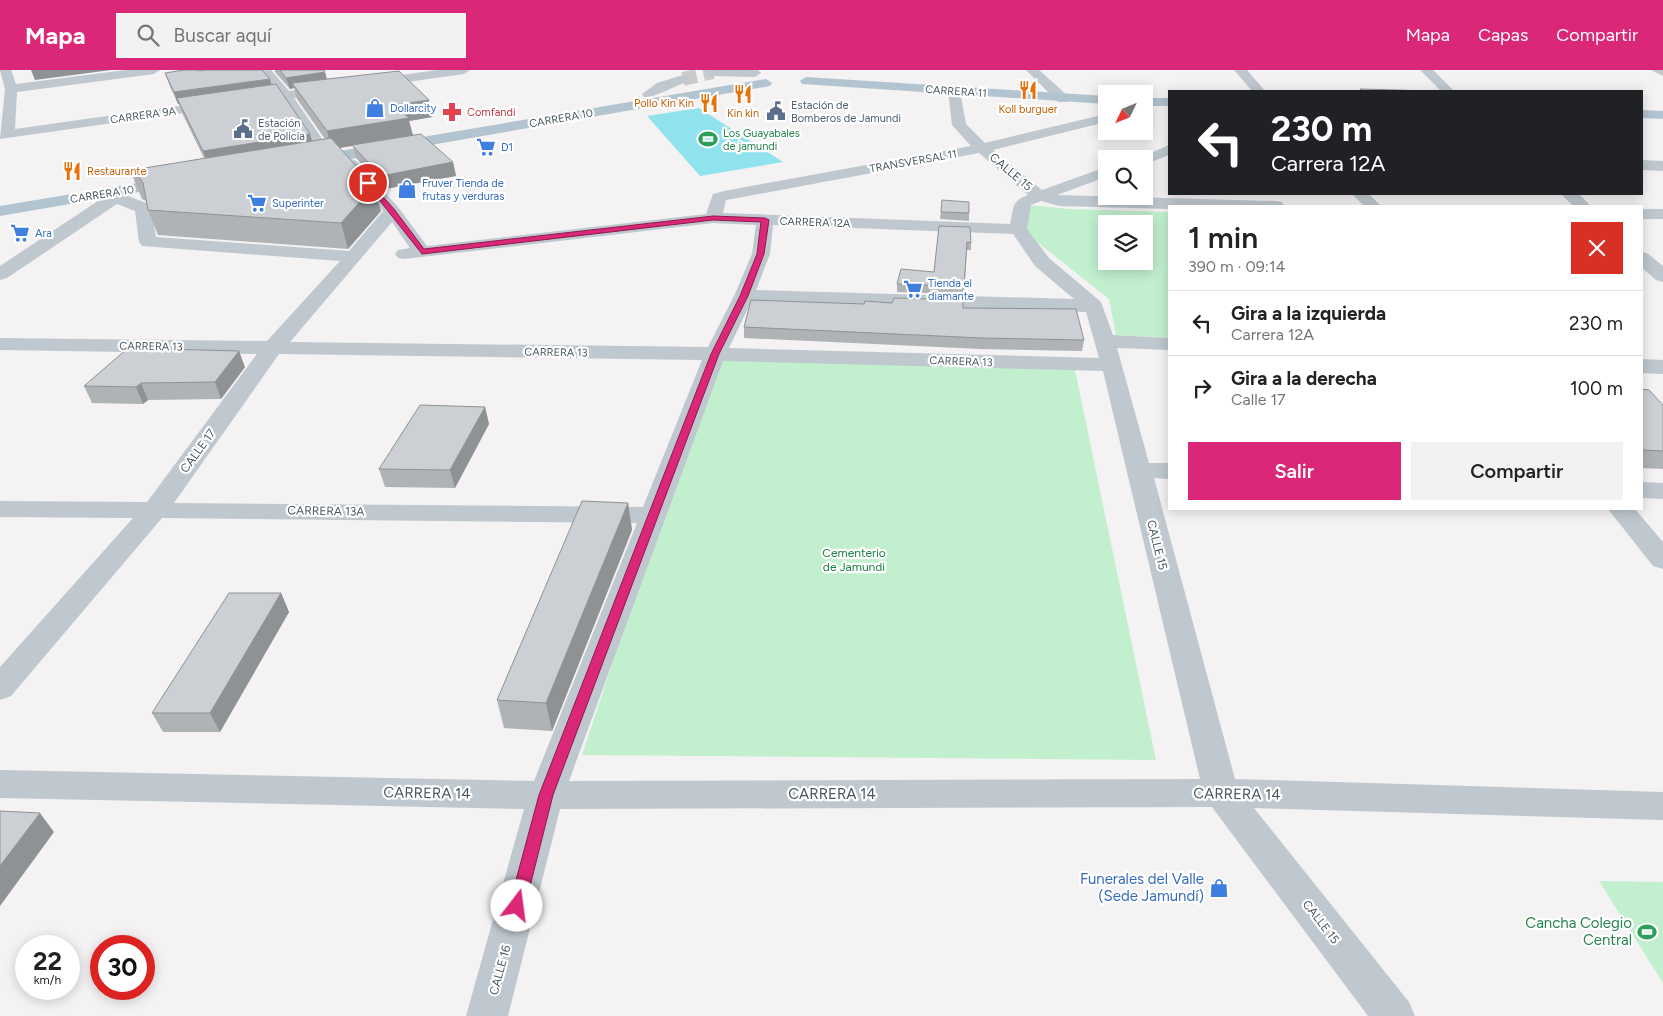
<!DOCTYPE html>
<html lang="es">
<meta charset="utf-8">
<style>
:root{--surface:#fff;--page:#f2f2f2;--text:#222;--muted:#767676;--line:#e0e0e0;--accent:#db2777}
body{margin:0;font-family:Figtree,sans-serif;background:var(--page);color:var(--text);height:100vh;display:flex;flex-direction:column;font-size:19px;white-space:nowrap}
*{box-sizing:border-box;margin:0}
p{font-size:16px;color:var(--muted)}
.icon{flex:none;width:28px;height:28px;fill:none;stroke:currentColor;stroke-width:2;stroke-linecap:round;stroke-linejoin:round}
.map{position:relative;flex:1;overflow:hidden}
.details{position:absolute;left:1168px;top:135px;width:475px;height:305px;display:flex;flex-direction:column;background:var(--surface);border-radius:0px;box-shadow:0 2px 12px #0003}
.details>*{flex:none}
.guide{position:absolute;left:1168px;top:20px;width:475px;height:105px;border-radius:0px;box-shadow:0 2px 12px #0003;background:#202124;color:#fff;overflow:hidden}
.needle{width:32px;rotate:227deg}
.buttons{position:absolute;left:1098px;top:15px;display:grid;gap:10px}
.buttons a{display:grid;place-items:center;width:55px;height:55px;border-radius:0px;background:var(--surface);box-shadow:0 2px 12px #0003;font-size:25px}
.speed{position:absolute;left:15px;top:865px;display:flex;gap:10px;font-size:25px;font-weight:700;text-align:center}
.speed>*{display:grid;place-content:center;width:65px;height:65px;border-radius:50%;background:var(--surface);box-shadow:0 2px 12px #0003;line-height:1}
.speed small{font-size:12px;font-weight:400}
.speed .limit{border:8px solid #d22;background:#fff;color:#111}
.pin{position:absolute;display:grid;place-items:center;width:42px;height:42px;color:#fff;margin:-21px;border:2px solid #fff;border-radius:50%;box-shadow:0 1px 5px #0007}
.me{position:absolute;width:55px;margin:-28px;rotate:15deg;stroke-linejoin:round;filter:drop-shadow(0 0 4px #0008)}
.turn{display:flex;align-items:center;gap:18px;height:105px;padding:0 20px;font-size:22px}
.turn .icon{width:65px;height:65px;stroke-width:2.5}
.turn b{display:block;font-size:35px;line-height:42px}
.round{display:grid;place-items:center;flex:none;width:52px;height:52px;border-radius:0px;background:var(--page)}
.head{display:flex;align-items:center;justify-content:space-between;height:85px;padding:0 20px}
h1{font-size:30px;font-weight:600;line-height:38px}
.primary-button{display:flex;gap:10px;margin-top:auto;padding:10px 20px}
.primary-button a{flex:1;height:58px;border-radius:0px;background:var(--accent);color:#fff;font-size:20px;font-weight:600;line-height:58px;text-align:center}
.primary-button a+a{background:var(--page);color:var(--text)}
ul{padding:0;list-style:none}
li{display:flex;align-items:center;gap:15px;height:65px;padding:0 20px;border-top:1px solid var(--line)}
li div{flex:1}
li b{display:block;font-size:19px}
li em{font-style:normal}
header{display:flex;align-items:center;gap:30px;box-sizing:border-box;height:70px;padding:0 25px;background:var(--accent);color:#fff}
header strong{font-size:24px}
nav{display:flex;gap:28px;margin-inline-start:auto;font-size:18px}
.search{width:350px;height:45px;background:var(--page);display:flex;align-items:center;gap:12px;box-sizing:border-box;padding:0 18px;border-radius:0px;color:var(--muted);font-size:19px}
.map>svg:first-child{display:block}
.green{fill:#c2f0cf;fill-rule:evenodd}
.water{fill:#90e3ec}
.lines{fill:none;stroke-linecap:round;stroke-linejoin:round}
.minor-tunnel{stroke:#cacbcd;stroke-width:14;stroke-dasharray:14 7;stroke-linecap:butt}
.minor{fill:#bec8ce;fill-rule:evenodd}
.major{fill:#b2c4d0;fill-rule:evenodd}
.wall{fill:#afb3b6}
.shaded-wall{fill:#8f9294}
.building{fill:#ccd0d4;stroke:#8f9294}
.route{fill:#db2777;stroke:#8e194d}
.labels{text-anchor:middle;stroke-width:4.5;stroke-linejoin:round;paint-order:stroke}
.far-street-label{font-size:11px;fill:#4a575f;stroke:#fff}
.far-food-label{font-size:11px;fill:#c56008;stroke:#fff}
.far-service-label{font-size:11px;fill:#4e5e75;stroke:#fff;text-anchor:start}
.far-shop-label{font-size:11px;fill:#366cbe;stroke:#fff;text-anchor:start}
.far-health-label{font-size:11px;fill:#be3a42;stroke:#fff;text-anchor:start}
.far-leisure-label{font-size:11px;fill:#27864d;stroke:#fff;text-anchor:start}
.street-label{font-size:12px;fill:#4a575f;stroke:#fff}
.park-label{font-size:12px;fill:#198242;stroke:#fff}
.near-street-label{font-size:15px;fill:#4a575f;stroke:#fff}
.near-shop-label{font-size:15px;fill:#366cbe;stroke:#fff;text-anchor:end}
.near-leisure-label{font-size:15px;fill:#27864d;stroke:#fff;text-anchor:end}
</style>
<header>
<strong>Mapa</strong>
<div class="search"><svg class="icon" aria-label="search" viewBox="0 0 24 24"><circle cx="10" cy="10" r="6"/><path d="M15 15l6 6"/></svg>Buscar aquí</div>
<nav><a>Mapa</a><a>Capas</a><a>Compartir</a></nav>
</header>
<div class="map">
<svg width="1663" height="946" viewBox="0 0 1663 946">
<rect width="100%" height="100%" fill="#f4f2f2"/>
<path class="green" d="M1028 135 1070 139 1169 142V268L1116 265 1109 229 1022 160ZM1106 154H1144V191H1106Z
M713 289 1075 300 1156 690 582 685Z
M1599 811 1663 812V913Z"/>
<path class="water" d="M699 38 783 92 700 106 647 46Z"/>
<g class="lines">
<path class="minor-tunnel" d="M683 9 713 2"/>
<path class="minor" d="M0 0H11L16 14 126 0H160L154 4 17 22 15 59 277 22 258 0H271L289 21 437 0H470L464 4 294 28 330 80 323 84 318 83 282 29 0 69 5 19Z
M708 0H758L761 3 755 7 713 6 709 5Z
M1026 0H1039L1068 26 1070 29 1068 32H1058Z
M1234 0H1247L1265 21H1252Z
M1420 0H1433L1454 21H1441Z
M1651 0H1663V6Z
M683 5 687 6 689 9 687 12C677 15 652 29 644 27L642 24 657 13Z
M954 17 960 21 966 54 985 73 1106 44V52L993 80 1042 120 1106 97V107L1057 125 1276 131 1282 132 1284 136H1169V139L1059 136 1041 131 1031 135 1027 159 1049 188 1101 232 1113 265 1169 268V280L1117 278 1149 393H1169V409L1154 408 1235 709 1663 722V750L1254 738 1409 932 1415 946H1368L1212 737 560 739 508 946H466L524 739 0 728V700L534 711 637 453 162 448 11 626 0 630V597L133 448 0 447V431L147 432 257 284 0 280V268L267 271 340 191 142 176 139 172 135 141 117 134 7 208 0 210V196L107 125 126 115 134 120 128 126 149 134 151 138 156 167 349 181 383 141 343 94 351 89 356 91 398 137 427 176 706 144 713 124 724 121 971 76 952 55 948 21ZM979 83 1028 125C1011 131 1014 138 1010 154L723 143 726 130 732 129ZM392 152 410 178 398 180 395 184 398 188 404 189 713 153 756 155 752 184 734 226 708 277 290 272ZM773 155 1013 164 1035 196 1074 229 756 220 770 184ZM751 232 1086 242 1099 288 729 278ZM279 284 702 290 643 437 174 433ZM723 291 1103 301 1200 709 569 711Z
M1169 75V85L1144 95V89H1137Z
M1641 90 1663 91V101L1641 100Z
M1352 124H1369L1381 136H1364Z
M1561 124H1579L1591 136H1573Z
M1641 139H1663V149H1641Z
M1641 182 1647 183 1663 196V212L1656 210 1641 197Z
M1641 289 1663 290V304L1641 303Z
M1641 412 1663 413V429L1641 428Z
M1608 439H1635L1663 472V499L1653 496Z"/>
<path class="major" d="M806 7 1106 26V34L802 14 800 11Z
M766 9 772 13 770 16 310 96 302 91 310 86Z
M1144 28H1169V36H1144Z
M1641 40 1663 41V49L1641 48Z
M174 107 182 112 180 115 0 146V136Z"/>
</g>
<path class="wall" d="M275 0H324L327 9 432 47 409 51 413 65 453 92 456 106 385 119 356 88 353 76 340 78 381 141 348 179 158 165 148 140 146 131 142 129 132 105 204 88 183 45 179 34H178L169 14 165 3 198 1 272 15 312 71 325 69 297 29 294 18 290 19 275 2Z
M942 130 969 143V151L940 149Z
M939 156 971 173V180H967L964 224 897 222V214L934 202Z
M864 234 963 238 1084 270 1082 281 981 279 744 268V257Z
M245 297 221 329 148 330 143 334 92 333 84 316Z
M1641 319 1663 335V399L1641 398Z
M485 337 489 354 455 418 385 417 379 399Z
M628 433 632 460 552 661 504 658 497 630Z
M281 523 289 542 220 662H163L152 643Z"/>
<path class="shaded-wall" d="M31 0H111L35 10Z
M325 2 328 14 292 13 294 18 290 19 286 8Z
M270 9 273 21 177 28 179 34H178L174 22Z
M429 30 432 47 409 51 413 66 332 79 327 61 394 35Z
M310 64 315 82 209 99 203 81Z
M453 92 456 106 385 119 381 106Z
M374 116 381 141 348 179 341 153Z
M239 281 245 297 221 329 215 312Z
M141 313 148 330 143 334 136 317Z
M485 337 489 354 455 418 450 400Z
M628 433 632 460 552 661 546 633Z
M281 523 289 542 220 662 210 643Z
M40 743 54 762 0 836V796Z"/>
<path class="building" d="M184 0H198V1L206 0H262L270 9 174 22 165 3Z
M280 0H324L325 2 286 8Z
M399 1 429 30 394 35 409 48 327 61 292 13Z
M276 14 310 64 203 81 177 28Z
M1360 19 1429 21H1363Z
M421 64 453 92 381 106 352 75Z
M331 68 374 116 341 153 148 140 143 113 140 108 132 105V100Z
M942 130 969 132V143L941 142Z
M939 156 970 157 971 173 967 172 964 216 897 214 901 199 934 202Z
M894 228 963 230V238L1076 239 1084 270 982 268 744 257 751 230 864 234 865 231 892 233Z
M128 278 239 281 215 312 141 313 136 317 84 316Z
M1641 319 1649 320 1663 335V381L1644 380 1641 376Z
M420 335 485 337 450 400 379 399Z
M582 431 628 433 546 633 497 630Z
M229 523H281L210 643H152Z
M0 741 40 743 0 796Z"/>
<path class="route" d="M365 112H370L394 139 424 179 713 146 765 148 769 150 764 184 748 226 719 284 553 725 525 836 522 841 517 843 511 841 509 836 539 725 711 284 740 226 757 184 761 152 713 150 422 184Z"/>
<defs>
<g id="restaurant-bare" transform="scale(1.5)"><path d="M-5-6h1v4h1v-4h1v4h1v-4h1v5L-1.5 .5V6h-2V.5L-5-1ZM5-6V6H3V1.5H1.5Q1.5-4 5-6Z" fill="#e8710a" stroke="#fff" stroke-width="2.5" paint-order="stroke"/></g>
<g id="shop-bare" transform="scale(1.5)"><path d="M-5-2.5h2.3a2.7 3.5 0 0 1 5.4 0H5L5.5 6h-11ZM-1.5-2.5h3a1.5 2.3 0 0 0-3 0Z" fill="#3f7fe0" stroke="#fff" stroke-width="2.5" paint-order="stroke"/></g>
<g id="civic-bare" transform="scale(1.5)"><path d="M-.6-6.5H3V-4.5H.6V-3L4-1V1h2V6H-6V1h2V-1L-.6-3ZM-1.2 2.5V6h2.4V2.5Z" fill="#5c6f8a" stroke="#fff" stroke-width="2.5" paint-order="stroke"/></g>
<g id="pharmacy-bare" transform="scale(1.5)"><path d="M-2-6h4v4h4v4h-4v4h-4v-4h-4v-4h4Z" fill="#e0444e" stroke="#fff" stroke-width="2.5" paint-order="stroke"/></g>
<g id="stadium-bare" transform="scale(1.5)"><path d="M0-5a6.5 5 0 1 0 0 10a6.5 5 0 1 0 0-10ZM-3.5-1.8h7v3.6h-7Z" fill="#2e9e5b" stroke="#fff" stroke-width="2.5" paint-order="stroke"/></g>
<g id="supermarket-bare" transform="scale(1.5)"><path d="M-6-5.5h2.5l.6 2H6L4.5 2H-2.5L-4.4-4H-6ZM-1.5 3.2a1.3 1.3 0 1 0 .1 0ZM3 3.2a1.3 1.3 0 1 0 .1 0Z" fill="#3f7fe0" stroke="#fff" stroke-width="2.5" paint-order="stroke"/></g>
</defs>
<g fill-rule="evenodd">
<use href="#restaurant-bare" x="1028" y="20"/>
<use href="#restaurant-bare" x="743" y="24"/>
<use href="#restaurant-bare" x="709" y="33"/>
<use href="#shop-bare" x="375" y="38"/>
<use href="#civic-bare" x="776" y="41"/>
<use href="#pharmacy-bare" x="452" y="42"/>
<use href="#civic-bare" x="243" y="59"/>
<use href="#stadium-bare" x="708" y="69"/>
<use href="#supermarket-bare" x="486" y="77"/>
<use href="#restaurant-bare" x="72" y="101"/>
<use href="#shop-bare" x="407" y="119"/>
<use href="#supermarket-bare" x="257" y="133"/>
<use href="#supermarket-bare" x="20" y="163"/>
<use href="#supermarket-bare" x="913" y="219"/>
<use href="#shop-bare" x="1219" y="818"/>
<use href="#stadium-bare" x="1647" y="862"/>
</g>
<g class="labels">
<g class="far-street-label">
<text transform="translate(956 21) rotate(4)" y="4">CARRERA 11</text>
<text transform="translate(143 45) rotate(-8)" y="4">CARRERA 9A</text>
<text transform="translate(561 48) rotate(-10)" y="4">CARRERA 10</text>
<text transform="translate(913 91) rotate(-10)" y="4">TRANSVERSAL 11</text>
<text transform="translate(102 124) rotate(-9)" y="4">CARRERA 10</text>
<text transform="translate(815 152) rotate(2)" y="4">CARRERA 12A</text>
<text transform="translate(151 276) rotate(1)" y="4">CARRERA 13</text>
<text transform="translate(556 282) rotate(1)" y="4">CARRERA 13</text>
<text transform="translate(961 291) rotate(2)" y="4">CARRERA 13</text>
</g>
<g class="far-food-label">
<text x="694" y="37" text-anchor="end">Pollo Kin Kin</text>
<text x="1028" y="43">Koll burguer</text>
<text x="743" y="47">Kin kin</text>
<text x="87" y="105" text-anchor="start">Restaurante</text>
</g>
<g class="far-service-label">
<text x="791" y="39">Estación de<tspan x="791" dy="13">Bomberos de Jamundi</tspan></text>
<text x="258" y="57">Estación<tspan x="258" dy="13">de Policía</tspan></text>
</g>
<g class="far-shop-label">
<text x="390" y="42">Dollarcity</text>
<text x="501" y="81">D1</text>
<text x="422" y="117">Fruver Tienda de<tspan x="422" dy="13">frutas y verduras</tspan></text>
<text x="272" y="137">Superinter</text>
<text x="35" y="167">Ara</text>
<text x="928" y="217">Tienda el<tspan x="928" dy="13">diamante</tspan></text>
</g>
<g class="far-health-label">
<text x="467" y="46">Comfandi</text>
</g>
<g class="far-leisure-label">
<text x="723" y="67">Los Guayabales<tspan x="723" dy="13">de jamundi</tspan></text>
</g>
<g class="street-label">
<text transform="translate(1011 102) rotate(40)" y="4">CALLE 15</text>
<text transform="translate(198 381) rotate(-54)" y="4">CALLE 17</text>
<text transform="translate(326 441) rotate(1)" y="4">CARRERA 13A</text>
<text transform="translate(1157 475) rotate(76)" y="4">CALLE 15</text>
<text transform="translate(1321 852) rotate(52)" y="4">CALLE 15</text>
<text transform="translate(500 900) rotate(-75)" y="4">CALLE 16</text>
</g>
<g class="park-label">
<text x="854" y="487">Cementerio<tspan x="854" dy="14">de Jamundi</tspan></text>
</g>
<g class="near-street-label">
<text transform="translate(427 723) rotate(1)" y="5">CARRERA 14</text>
<text x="832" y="729">CARRERA 14</text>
<text transform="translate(1237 724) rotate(1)" y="5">CARRERA 14</text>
</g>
<g class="near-shop-label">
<text x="1204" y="814">Funerales del Valle<tspan x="1204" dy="17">(Sede Jamundí)</tspan></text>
</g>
<g class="near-leisure-label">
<text x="1632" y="858">Cancha Colegio<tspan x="1632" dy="17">Central</tspan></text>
</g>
</g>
</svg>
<div class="buttons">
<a><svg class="needle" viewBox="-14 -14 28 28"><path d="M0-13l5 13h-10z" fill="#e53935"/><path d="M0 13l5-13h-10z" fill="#767676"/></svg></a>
<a><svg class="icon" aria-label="search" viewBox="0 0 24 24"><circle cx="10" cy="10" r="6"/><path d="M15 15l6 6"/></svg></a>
<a><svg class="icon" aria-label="layers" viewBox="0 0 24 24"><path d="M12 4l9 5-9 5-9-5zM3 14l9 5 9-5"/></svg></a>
</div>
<div class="speed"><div>22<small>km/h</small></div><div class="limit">30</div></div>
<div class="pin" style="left:368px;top:113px;background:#d93025"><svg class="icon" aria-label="arrive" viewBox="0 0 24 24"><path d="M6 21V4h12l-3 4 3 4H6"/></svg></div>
<svg class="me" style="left:517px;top:836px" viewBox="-20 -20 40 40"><circle r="19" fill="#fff"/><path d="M0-13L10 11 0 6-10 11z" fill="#db2777"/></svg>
<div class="guide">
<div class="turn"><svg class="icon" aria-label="left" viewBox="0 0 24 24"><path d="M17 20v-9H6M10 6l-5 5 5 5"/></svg><div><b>230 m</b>Carrera 12A</div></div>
</div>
<section class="details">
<div class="head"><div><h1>1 min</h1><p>390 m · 09:14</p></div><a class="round" style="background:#d93025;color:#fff"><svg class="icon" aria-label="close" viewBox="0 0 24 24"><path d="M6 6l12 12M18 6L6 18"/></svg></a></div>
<ul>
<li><svg class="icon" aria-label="left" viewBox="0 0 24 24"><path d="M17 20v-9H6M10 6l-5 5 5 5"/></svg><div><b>Gira a la izquierda</b><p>Carrera 12A</p></div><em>230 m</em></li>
<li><svg class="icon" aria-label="right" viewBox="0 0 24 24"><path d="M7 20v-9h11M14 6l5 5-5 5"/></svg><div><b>Gira a la derecha</b><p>Calle 17</p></div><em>100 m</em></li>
</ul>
<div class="primary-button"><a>Salir</a><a>Compartir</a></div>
</section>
</div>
